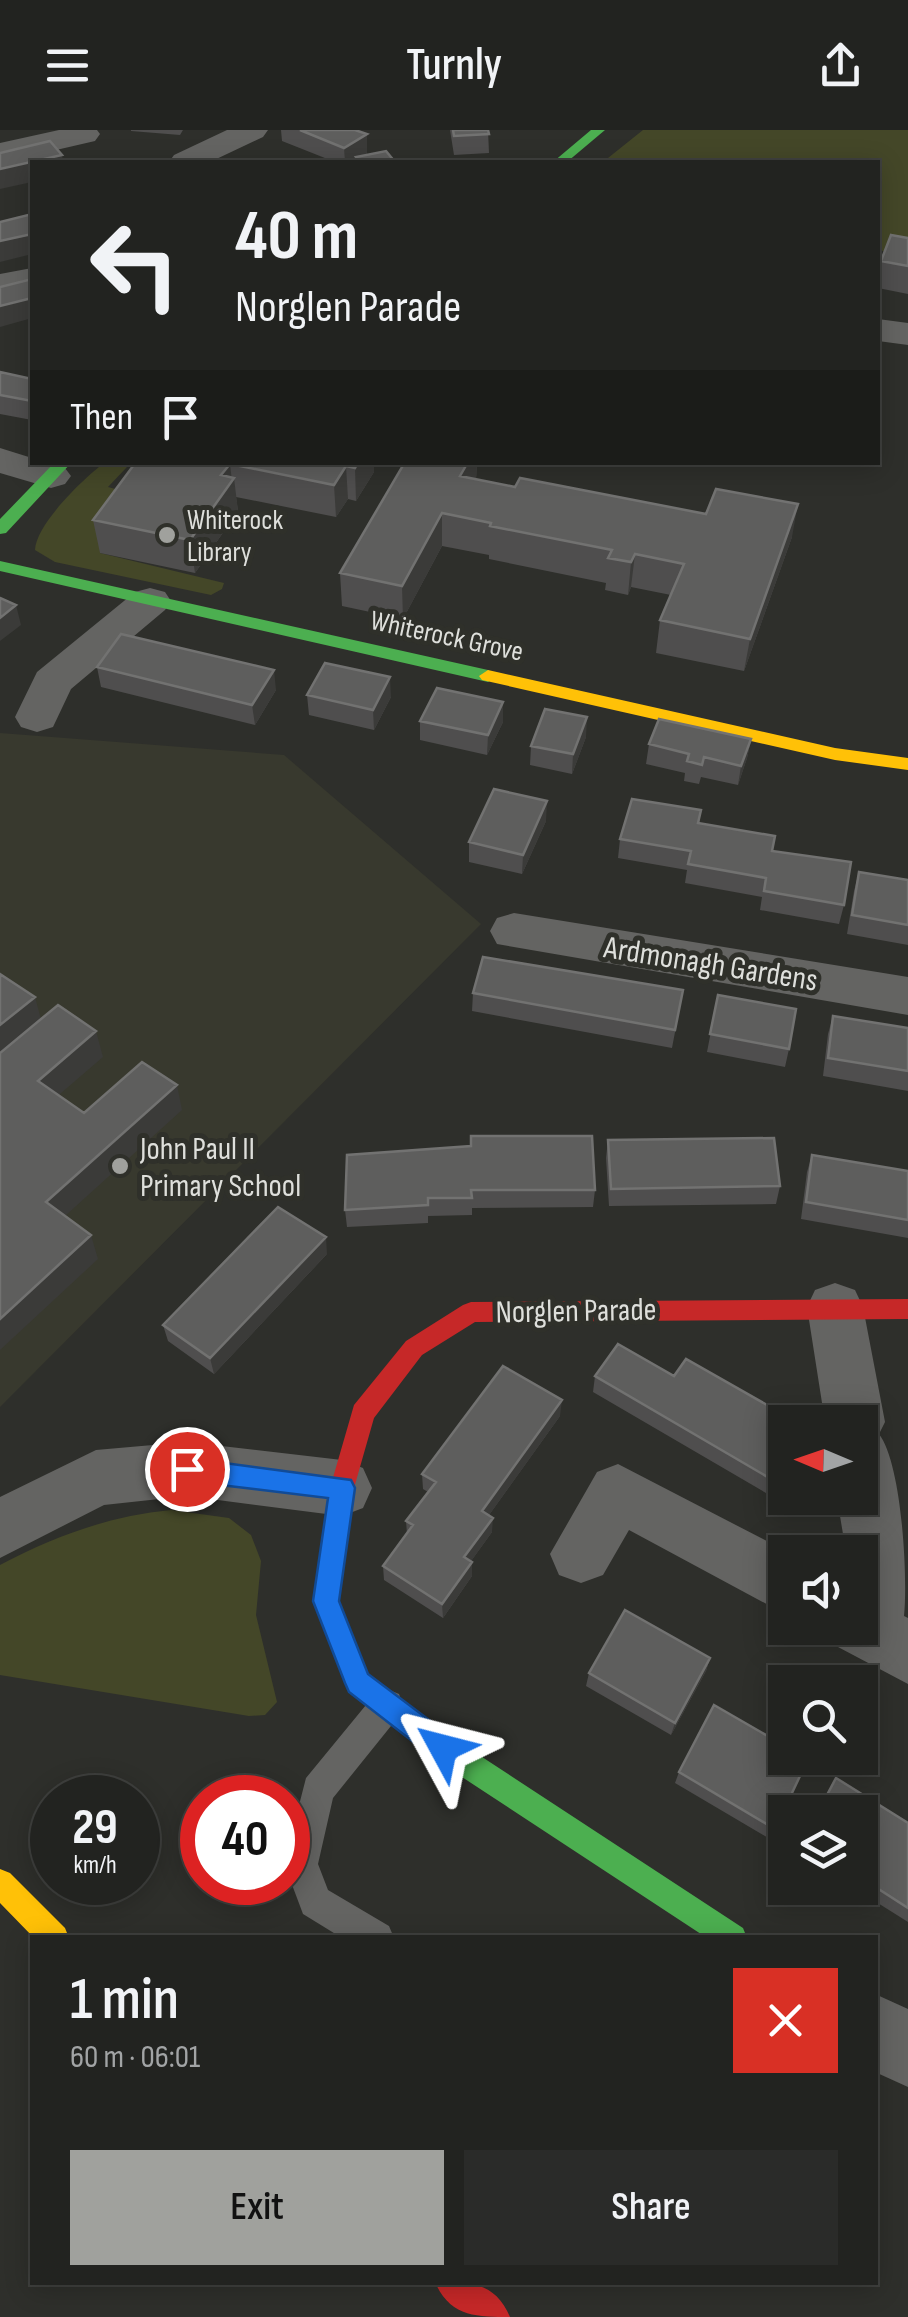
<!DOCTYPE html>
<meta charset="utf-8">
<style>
:root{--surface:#222320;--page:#2a2b29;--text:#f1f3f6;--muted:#a2a4a5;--line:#3f403e;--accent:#a0a19d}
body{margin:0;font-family:"Sofia Sans Condensed",sans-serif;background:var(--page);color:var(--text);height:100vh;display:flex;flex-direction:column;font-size:38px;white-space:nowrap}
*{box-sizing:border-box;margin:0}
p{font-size:32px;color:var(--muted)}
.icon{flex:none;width:55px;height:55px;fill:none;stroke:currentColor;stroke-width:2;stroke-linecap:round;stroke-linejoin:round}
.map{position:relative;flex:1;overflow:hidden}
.drawer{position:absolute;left:30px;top:1805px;width:848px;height:350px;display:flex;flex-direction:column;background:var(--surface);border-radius:0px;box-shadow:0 5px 25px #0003,0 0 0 2px var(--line)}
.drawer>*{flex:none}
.top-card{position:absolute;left:30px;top:30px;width:850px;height:305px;border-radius:0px;box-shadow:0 5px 25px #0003,0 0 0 2px var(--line);background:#222320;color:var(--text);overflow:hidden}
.needle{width:65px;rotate:272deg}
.tools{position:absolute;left:768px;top:1275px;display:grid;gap:20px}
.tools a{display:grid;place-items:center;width:110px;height:110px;border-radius:0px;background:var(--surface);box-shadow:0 5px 25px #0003,0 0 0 2px var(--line);font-size:50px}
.speed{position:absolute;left:30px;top:1645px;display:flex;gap:20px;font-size:50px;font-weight:700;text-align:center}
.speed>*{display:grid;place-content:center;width:130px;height:130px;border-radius:50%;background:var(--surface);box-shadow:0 5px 25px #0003,0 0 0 2px var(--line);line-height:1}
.speed small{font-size:25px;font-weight:400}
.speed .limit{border:15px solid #d22;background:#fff;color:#111}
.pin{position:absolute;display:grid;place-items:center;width:85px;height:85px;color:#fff;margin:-42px;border:5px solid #fff;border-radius:50%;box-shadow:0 2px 10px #0007}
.me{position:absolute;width:110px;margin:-55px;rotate:308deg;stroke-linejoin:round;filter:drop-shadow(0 0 8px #0008)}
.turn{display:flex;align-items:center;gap:35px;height:210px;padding:0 40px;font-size:45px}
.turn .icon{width:130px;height:130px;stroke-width:2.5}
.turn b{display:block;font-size:70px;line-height:85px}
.then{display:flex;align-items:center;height:95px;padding:0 40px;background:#0003;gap:20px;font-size:38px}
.round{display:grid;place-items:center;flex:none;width:105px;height:105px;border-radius:0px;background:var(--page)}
.headline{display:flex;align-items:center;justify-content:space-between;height:170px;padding:0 40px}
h1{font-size:60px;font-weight:600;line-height:75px}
.action{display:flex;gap:20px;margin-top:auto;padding:20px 40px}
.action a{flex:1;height:115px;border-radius:0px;background:var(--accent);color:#111;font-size:40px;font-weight:600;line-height:115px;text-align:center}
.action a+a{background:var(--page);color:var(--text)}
header{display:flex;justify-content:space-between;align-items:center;height:130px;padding:0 40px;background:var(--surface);font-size:45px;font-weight:600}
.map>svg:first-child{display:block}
.built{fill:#38392e}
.green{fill:#444728}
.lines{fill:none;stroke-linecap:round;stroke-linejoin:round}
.lane{fill:#646462;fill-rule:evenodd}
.street{fill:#646462;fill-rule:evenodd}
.fast{fill:#4caf50;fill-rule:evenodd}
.slow{fill:#ffc107;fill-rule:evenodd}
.jam{fill:#c62828;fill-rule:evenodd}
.wall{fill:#4f4e4e}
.shaded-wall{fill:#3b3b39}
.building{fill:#5e5e5d;stroke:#727271;stroke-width:2.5}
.route{fill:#1a73e8;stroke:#114b97;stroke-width:2.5}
.poi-dot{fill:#a0a19d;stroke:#2f302a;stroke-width:4}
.labels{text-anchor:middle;stroke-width:10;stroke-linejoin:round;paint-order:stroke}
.far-poi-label{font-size:28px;fill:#dedfdb;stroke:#2f302a;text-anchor:start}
.far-street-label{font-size:28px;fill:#dedfdb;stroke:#2f302a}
.street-label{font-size:32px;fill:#dedfdb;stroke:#2f302a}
.poi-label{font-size:32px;fill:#dedfdb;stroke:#2f302a;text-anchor:start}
</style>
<header><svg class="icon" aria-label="menu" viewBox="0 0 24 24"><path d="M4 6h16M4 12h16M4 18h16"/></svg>Turnly<svg class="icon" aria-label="share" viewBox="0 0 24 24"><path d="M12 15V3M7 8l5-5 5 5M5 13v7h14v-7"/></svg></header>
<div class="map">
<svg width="908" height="2187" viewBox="0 0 908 2187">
<rect width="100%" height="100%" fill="#2e2f2b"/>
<path class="built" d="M0 603 284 625 481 794 0 1277Z"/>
<path class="green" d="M643 0H908V126L878 120V32H603Z
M104 333 127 337 108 357 141 366 100 423 224 453 222 459 211 465 55 432 35 420C36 394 84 348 104 333Z
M171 1380 229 1388 251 1405 261 1431 256 1485 277 1572 265 1585 249 1586 0 1545V1435C55 1406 109 1386 171 1380Z"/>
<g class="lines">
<path class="lane" d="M387 1559 399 1564 403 1575 399 1586 333 1668 318 1734 328 1760 389 1796 394 1808H342L303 1784 288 1744V1718L306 1648 375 1564Z"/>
<path class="street" d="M59 0H97L100 4 95 11 0 33V13Z
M227 0H268L263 7 210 32H169L174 25Z
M32 138V158L0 166V144Z
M878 189 908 193V215L878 211Z
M0 318 32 328V332L65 338 71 346 65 354 51 358 0 343Z
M150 458 165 462 171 471 165 480 71 559 53 597 37 602 21 597 15 587 37 542 135 462Z
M514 783 908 847V885L497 814 490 801 497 788Z
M835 1153 855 1160 863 1177 885 1292 879 1304C902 1334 908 1448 904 1486L908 1488V1554L838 1517 829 1498H860V1422H846L837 1368H860V1292H825L807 1177 815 1160Z
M187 1312 342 1330 363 1338 372 1358 363 1378 342 1386 187 1366 104 1375 0 1428V1367L96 1320Z
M618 1334 788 1422 785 1484 629 1400 603 1445 581 1453 559 1445 550 1424 597 1342Z
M875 1864 908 1879V1957L875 1942Z"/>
<path class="fast" d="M591 0H605L567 32H553Z
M55 332H72L6 403 0 404V389Z
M0 431 488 540 497 546 488 552 0 441Z
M329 1436 338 1439 342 1448 339 1471 368 1544 453 1608 743 1798 747 1808H707L433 1628 349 1562 313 1471 320 1439Z"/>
<path class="slow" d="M488 540 835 618 908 628V640L835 630 482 550 479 546Z
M0 1739 10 1743 65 1798 69 1808H34L0 1773Z"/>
<path class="jam" d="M908 1169V1189L475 1192 422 1225 374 1288 354 1358 342 1448 338 1457 329 1460 320 1457 316 1448 330 1358 354 1275 406 1211 463 1175 471 1172Z
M435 2152C468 2152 495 2151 510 2187 477 2187 450 2187 435 2152Z"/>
</g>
<path class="wall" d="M131 0H183L180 5 131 1Z
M281 0H355L367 4V24L364 26 395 32H356V30L352 32H335L282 11Z
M450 0H488L489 23 454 25Z
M908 108V164L878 158V146L881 131Z
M0 242 32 249V290L0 284Z
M136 332H374V342L356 371 348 369 336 387 236 367 238 381 195 443 100 423 93 390Z
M405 332H477L476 350 792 407 744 541 656 523 660 490 671 465 631 457 628 465 605 460 606 453 489 429V425L442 416 403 489 342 476 340 443Z
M97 537 276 560 255 595 101 557Z
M307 565 391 567 374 600 309 585Z
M420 591 503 592 487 625 420 610Z
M586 607 572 644 530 635 531 616Z
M751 609 747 628 738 655 701 647 699 654 684 651 685 643 646 634 649 614Z
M701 680 699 694 772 721 844 775 839 794 760 780 762 767 685 753 687 740 618 728 620 709Z
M546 691 522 744 469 732V712Z
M859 742 908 750V815L847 804 854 761Z
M683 860 672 918 472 881 473 863Z
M718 865 789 919 785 937 707 922Z
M833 886 908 898V961L823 946 828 904Z
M608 1010 780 1056 776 1074 609 1076 606 1028Z
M347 1025 595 1060 593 1077 472 1078V1085L428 1086V1093L347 1097 345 1080Z
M812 1025 908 1041V1108L801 1089 807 1042Z
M327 1124 214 1244 168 1211 163 1195Z
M595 1246H674L785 1334 766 1363 593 1262Z
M560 1286 489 1385 492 1402 471 1431 472 1446 443 1488 384 1450 383 1436 407 1404 406 1391 428 1362 423 1359 422 1344Z
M710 1528 706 1541 671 1605 586 1556 589 1543Z
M679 1642 775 1699 770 1709 675 1653Z
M836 1648 908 1693V1792L854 1758H860V1682H817Z"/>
<path class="shaded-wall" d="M367 4V24L358 29 356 27V30L352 32H345L344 18Z
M62 25 63 32H32V52L0 59V39Z
M32 104V124L0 132V111Z
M32 168V188L0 197V176Z
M358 332H374V342L356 371 355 338Z
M468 332H477L476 349 460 346Z
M230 334 232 351 234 348 238 381 195 443 190 410 221 345Z
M346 336 348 369 336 387 334 355Z
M798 374 792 407 744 541 750 509Z
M442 383V416L403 489 402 456Z
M635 424 631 457 628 465 631 432Z
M16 475 21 495 0 511V488Z
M274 540 276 560 255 595 252 575Z
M390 547 391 567 374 600 373 580Z
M503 572V592L487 625 488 605Z
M587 587 586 607 572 644 573 624Z
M751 609 747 628 738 655 741 636Z
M547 671 546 691 522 744 523 725Z
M35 867 42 893 0 928V895Z
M96 901 103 927 46 976 38 951Z
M177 955 182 980 54 1096 46 1072Z
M91 1105 98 1129 0 1220V1189Z
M326 1107 327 1124 214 1244 210 1228Z
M562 1270 560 1286 482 1395V1381Z
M785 1327V1334L766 1363 771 1349Z
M493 1388 492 1402 464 1441V1427Z
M472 1432V1446L443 1488 442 1474Z
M710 1528 706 1541 671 1605 675 1593Z"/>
<path class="building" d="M300 0H355L367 4 344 18Z
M453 0H488L489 4 454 6Z
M50 11 62 25 0 39V23Z
M386 21 395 32H360L356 27Z
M32 84V104L0 111V92Z
M891 105 908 108V136L881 131Z
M32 149V168L0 176V157Z
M0 242 32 249V271L0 265Z
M136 332H358L355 338 346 336 334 355 230 334 221 345 234 348 190 410 93 390Z
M405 332H468L460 346 515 357 520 348 706 384 716 359 798 374 750 509 660 490 684 434 635 424 631 432 608 428 612 420 490 396 491 393 442 383 402 456 340 443Z
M0 468 16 475 0 488Z
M121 504 274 540 252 575 97 537Z
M325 533 390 547 373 580 307 565Z
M437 558 503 572 488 605 420 591Z
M545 579 587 587 573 624 531 616Z
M659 589 751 609 741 636 704 627 702 635 687 631 689 624 649 614Z
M494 659 547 671 523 725 469 712Z
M632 669 701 680 698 693 775 706 772 721 851 732 844 775 764 761 766 748 688 734 691 721 620 709Z
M859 742 908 750V795L852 785Z
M483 827 683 860 675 900 473 863Z
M0 844 35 867 0 895Z
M718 865 796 879 789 919 710 904Z
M58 875 96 901 38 951 84 983 142 932 177 955 46 1072 91 1105 0 1189V923Z
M833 886 908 898V941L828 928Z
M471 1006H592L595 1060H471L472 1068H428V1075L345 1080 347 1025 471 1016Z
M774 1008 780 1056 611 1059 608 1010Z
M812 1025 908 1041V1090L806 1072Z
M278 1077 326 1107 210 1228 163 1195Z
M618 1214 674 1246 686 1229 797 1292H785V1327L771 1349 595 1246Z
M503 1236 562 1270 482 1381 493 1388 464 1427 472 1432 442 1474 383 1436 413 1395 406 1391 436 1352 422 1344Z
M625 1480 710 1528 675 1593 589 1543Z
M714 1575 785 1616V1628H806L808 1629 775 1699 679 1642Z
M836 1648 908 1693V1778L860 1747V1682H818Z"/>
<path class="route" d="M187 1328 351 1350 355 1358 339 1471 368 1544 453 1608 457 1618 453 1628 443 1632 434 1628 349 1562 345 1553 313 1471 328 1368 187 1351 178 1347 175 1339 178 1331Z"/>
<g class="poi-dot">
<circle cx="167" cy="405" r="10"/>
<circle cx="120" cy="1036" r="10"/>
</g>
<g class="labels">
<g class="far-poi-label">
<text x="187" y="399">Whiterock<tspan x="187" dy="32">Library</tspan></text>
</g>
<g class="far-street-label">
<text transform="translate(447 505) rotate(12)" y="10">Whiterock Grove</text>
</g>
<g class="street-label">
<text transform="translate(711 833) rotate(9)" y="11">Ardmonagh Gardens</text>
<text transform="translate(576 1180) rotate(-1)" y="11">Norglen Parade</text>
</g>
<g class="poi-label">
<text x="140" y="1029">John Paul II<tspan x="140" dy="37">Primary School</tspan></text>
</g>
</g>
</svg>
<div class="tools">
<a><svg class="needle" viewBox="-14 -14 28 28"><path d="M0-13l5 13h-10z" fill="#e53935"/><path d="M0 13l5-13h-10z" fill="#a2a4a5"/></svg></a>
<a><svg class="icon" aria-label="sound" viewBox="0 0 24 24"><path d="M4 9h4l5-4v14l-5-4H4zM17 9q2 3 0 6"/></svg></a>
<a><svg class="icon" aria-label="search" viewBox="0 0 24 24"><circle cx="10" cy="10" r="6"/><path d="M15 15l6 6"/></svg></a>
<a><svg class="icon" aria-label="layers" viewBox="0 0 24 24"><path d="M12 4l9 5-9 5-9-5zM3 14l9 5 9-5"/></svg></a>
</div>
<div class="speed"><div>29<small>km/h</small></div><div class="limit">40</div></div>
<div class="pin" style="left:187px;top:1339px;background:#d93025"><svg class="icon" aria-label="arrive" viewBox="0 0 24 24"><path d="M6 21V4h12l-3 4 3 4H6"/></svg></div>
<svg class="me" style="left:443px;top:1618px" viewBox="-20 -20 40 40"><path d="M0-17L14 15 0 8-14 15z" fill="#1a73e8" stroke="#fff" stroke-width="4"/></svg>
<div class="top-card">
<div class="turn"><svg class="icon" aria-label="left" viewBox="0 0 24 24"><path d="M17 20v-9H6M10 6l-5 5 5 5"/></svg><div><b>40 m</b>Norglen Parade</div></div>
<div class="then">Then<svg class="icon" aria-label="arrive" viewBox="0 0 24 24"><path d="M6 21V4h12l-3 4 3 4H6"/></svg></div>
</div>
<section class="drawer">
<div class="headline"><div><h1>1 min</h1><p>60 m · 06:01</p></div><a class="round" style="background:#d93025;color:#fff"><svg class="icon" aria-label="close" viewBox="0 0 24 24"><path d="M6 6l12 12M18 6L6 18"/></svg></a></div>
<div class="action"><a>Exit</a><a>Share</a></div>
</section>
</div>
